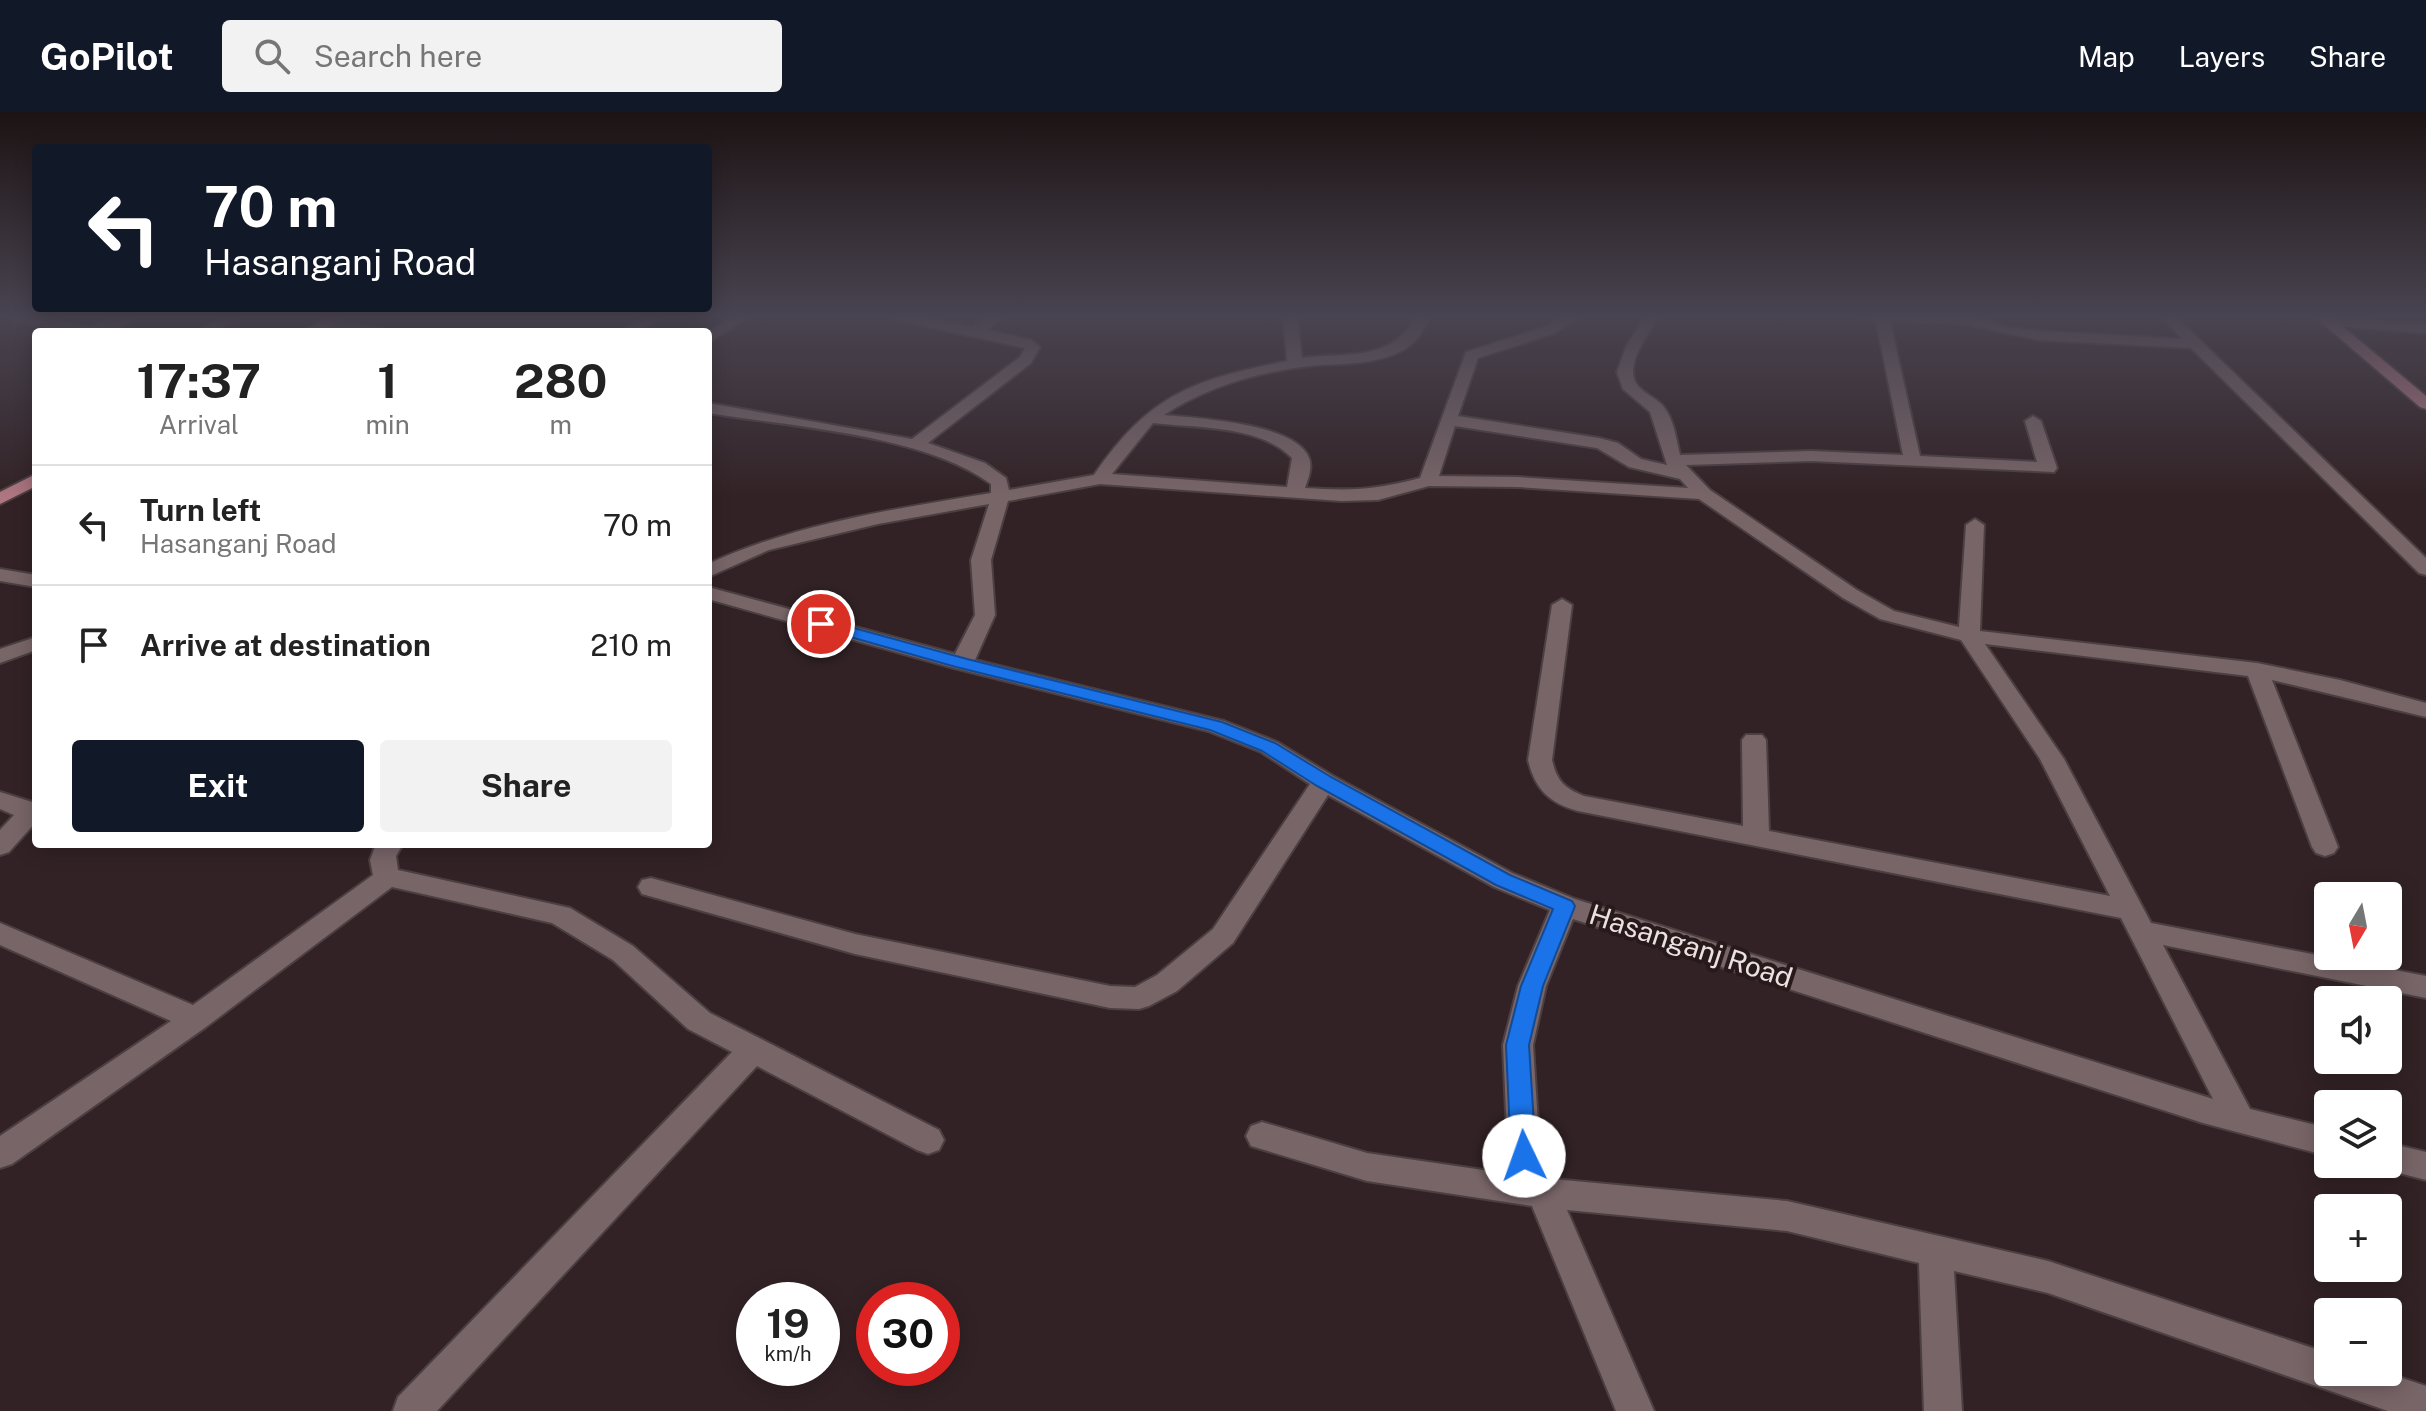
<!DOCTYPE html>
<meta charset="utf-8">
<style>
:root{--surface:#fff;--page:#f2f2f2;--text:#222;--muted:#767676;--line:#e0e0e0;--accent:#111827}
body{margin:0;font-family:"Public Sans",sans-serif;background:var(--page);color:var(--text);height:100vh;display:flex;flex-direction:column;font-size:30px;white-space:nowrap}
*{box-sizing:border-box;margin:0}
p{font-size:26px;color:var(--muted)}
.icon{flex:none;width:44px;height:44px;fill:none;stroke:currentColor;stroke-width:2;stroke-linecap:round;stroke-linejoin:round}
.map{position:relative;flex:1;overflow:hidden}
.sheet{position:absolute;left:32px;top:216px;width:680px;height:520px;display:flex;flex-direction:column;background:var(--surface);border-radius:8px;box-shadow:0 4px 20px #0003}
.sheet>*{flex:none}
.hud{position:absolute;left:32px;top:32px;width:680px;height:168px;border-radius:8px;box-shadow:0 4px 20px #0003;background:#111827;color:#fff;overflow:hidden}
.needle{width:52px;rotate:190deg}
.buttons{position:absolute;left:2314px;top:770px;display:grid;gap:16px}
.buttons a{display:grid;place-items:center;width:88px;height:88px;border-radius:8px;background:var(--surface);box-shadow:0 4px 20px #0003;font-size:40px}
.speed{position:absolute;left:736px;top:1170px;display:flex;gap:16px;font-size:40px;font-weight:700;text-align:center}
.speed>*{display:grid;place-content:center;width:104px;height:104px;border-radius:50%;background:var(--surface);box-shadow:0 4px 20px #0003;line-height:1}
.speed small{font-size:20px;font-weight:400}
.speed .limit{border:12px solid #d22;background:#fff;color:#111}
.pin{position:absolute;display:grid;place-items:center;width:68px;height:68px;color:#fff;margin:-34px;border:4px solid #fff;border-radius:50%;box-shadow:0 2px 8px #0007}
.me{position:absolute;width:88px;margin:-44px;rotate:357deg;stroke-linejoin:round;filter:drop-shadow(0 0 6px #0008)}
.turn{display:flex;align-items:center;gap:28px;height:168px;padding:0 40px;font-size:36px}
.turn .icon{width:104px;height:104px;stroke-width:2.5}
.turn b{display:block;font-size:56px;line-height:68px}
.eta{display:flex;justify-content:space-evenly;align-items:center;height:136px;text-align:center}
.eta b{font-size:48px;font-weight:700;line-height:56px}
.primary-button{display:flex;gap:16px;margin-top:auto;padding:16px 40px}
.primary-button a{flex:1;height:92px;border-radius:8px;background:var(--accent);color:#fff;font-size:32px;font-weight:700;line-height:92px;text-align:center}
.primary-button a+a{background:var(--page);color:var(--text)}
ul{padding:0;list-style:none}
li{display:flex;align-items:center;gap:24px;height:120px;padding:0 40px;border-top:2px solid var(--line)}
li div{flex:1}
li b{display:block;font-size:30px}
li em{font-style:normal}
header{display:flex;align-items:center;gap:48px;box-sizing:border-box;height:112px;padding:0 40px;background:var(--accent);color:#fff}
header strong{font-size:38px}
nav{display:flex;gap:44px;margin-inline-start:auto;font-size:28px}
.search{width:560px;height:72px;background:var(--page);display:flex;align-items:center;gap:20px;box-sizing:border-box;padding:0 28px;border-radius:8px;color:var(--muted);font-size:30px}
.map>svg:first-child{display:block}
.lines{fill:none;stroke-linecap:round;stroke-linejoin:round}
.minor-casing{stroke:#4b3f41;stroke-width:4}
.primary-casing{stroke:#4b3f41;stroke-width:4}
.minor{fill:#786568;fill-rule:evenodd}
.primary{fill:#af7681;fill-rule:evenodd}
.route{fill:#1a73e8;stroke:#114b97;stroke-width:2}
.labels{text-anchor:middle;stroke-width:8;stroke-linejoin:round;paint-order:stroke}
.street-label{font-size:28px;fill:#ebe0e2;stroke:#28191b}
</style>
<header>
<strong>GoPilot</strong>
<div class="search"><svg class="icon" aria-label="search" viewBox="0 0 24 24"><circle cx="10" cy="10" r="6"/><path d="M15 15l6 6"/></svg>Search here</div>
<nav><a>Map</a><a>Layers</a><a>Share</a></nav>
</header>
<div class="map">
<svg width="2426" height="1299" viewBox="0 0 2426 1299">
<rect width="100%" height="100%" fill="#322225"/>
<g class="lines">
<g class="minor-casing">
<path id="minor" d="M8 204H35L88 215 119 204H139C104 233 49 217 10 207Z
M225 204H244L212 220H193Z
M646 204H664L637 220H619Z
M732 204H750L708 231V220Z
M890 204H917L972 215 989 204H1005L987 218 1031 228 1040 235 1031 251 928 331 985 351 1006 366 1009 378 1094 363C1150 282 1193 268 1287 249L1283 204H1297L1302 246C1348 240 1391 250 1417 204H1431C1424 217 1418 229 1405 237 1376 254 1340 251 1309 254 1259 260 1206 275 1164 303 1196 306 1296 311 1309 346 1313 355 1308 367 1305 376 1352 379 1375 378 1420 366L1466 240 1545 215 1564 204H1581L1555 221 1478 246 1458 304 1599 326 1618 331 1641 347 1667 353 1650 300 1623 277 1617 260 1626 235 1645 204H1659C1649 221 1622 255 1638 274 1645 282 1656 286 1663 294 1674 307 1676 326 1680 343L1811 339 1903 343 1876 209 1861 207 1859 204H1969L2006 215 2038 219 2182 227 2160 204H2175L2426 446V463L2419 461 2191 236 2038 228 1965 212 1890 209 1920 344 2037 350 2025 309 2033 304 2041 309 2057 356 2054 360 1811 349 1686 353 1710 378 1857 478 1894 499 1959 515 1966 413 1975 407 1984 413 1980 519 2257 551 2340 568 2426 591V605L2272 568 2338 735 2334 741 2325 744 2316 741 2312 735 2248 564 1985 532 2064 647 2151 811 2426 864V886L2163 833 2250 997 2328 1016V1044L2203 1011 1573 807 1546 874 1533 933 1540 1043 1553 1067 1787 1089 2048 1149 2328 1241V1260H2384L2426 1274V1299H2388L2048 1181 1954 1159 1962 1299H1924L1919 1151 1787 1119 1567 1098 1654 1299H1616L1532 1094 1367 1069 1251 1034 1246 1024 1251 1014 1262 1010 1367 1041 1517 1063 1508 1044 1503 933 1518 874 1550 798 1494 775 1328 683 1233 831 1177 879 1149 894 1139 897 1110 896 855 842 642 782 638 775 642 768 651 766 855 822 1110 874 1135 875 1157 863 1213 817 1310 672 1261 640 1208 619 954 556 708 487V475L955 542 975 503 971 448 989 392 878 412 769 438 708 465V452C797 411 895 397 991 381V372C922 322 792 315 708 301V291L912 327 1020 245 1025 236 897 208ZM1153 311C1196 316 1260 313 1292 346L1287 375 1112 362ZM1455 314 1597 336 1629 355 1680 367 1688 376 1518 365 1439 364ZM1100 372 1341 389 1378 388 1429 374 1518 375 1699 387 1843 486 1880 507 1961 528 2040 647 2110 784 1769 719 1766 628 1762 623H1746L1742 628 1743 714 1584 684C1564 676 1557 669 1552 648L1572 493 1562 487 1552 493 1528 648C1535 677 1549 691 1578 699L2121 806 2213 987 1575 787 1512 761 1333 664 1277 630 1224 609 975 548 995 503 991 448 1008 389Z
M2327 206 2426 213V221L2322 213 2320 210Z
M323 209 381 216 388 220H345L318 216 316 213Z
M0 457 36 463V475L0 469Z
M36 525V538L0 551V537Z
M0 680 32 690 36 697V710L9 740 0 743V718L14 703 0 697Z
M376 732H403L396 744 398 758 570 796 633 834 710 901 939 1018 944 1028 939 1038 928 1042 917 1038 757 954 437 1299H393L398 1285 732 940 688 917 613 848 552 811 392 775 206 915 12 1052 0 1056V1024L171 909 0 833V811L193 893 373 763 370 748Z
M2388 1031 2426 1040V1068L2376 1055 2375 1052H2388Z"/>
</g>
<g class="primary-casing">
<path id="primary" d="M328 204H346L320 220H302Z
M2314 204H2330L2426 284V297L2420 295Z
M36 362V374L0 392V380Z"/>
</g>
<use href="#minor" class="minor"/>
<use href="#primary" class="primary"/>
</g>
<linearGradient id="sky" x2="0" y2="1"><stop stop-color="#1c1314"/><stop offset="0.53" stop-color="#494451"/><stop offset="1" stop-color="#494451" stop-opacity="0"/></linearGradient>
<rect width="2426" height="386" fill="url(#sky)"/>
<path class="route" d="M821 507 967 547 1222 610 1275 631 1331 665 1510 763 1572 789 1575 794 1543 874 1529 933 1536 1044 1533 1052 1524 1055 1515 1052 1511 1044 1506 933 1521 874 1553 797 1496 773 1317 674 1262 639 1210 618 956 555 815 515V509Z"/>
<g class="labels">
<g class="street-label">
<text transform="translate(1691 834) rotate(18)" y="10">Hasanganj Road</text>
</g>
</g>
</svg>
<div class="buttons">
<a><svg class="needle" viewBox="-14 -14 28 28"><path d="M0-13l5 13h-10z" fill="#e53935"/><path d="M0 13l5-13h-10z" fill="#767676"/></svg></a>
<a><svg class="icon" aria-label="sound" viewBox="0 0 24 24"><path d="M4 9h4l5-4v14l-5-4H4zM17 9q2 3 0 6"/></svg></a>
<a><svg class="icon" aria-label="layers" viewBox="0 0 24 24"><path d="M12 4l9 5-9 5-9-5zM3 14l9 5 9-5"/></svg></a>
<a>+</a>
<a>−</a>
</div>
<div class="speed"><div>19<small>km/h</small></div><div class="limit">30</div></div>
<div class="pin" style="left:821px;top:512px;background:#d93025"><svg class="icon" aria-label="arrive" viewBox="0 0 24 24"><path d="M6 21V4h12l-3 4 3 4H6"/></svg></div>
<svg class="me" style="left:1524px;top:1044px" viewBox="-20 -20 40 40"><circle r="19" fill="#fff"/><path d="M0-13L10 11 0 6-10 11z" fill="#1a73e8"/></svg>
<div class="hud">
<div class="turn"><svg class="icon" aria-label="left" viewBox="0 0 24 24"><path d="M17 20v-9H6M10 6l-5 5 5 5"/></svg><div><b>70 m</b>Hasanganj Road</div></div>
</div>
<section class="sheet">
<div class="eta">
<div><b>17:37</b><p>Arrival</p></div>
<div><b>1</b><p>min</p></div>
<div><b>280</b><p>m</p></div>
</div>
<ul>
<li><svg class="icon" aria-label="left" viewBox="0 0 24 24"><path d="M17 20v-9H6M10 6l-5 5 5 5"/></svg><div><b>Turn left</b><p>Hasanganj Road</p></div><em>70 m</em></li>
<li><svg class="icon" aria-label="arrive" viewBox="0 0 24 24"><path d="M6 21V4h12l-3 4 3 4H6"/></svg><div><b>Arrive at destination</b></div><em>210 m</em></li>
</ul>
<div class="primary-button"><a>Exit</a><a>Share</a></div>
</section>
</div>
